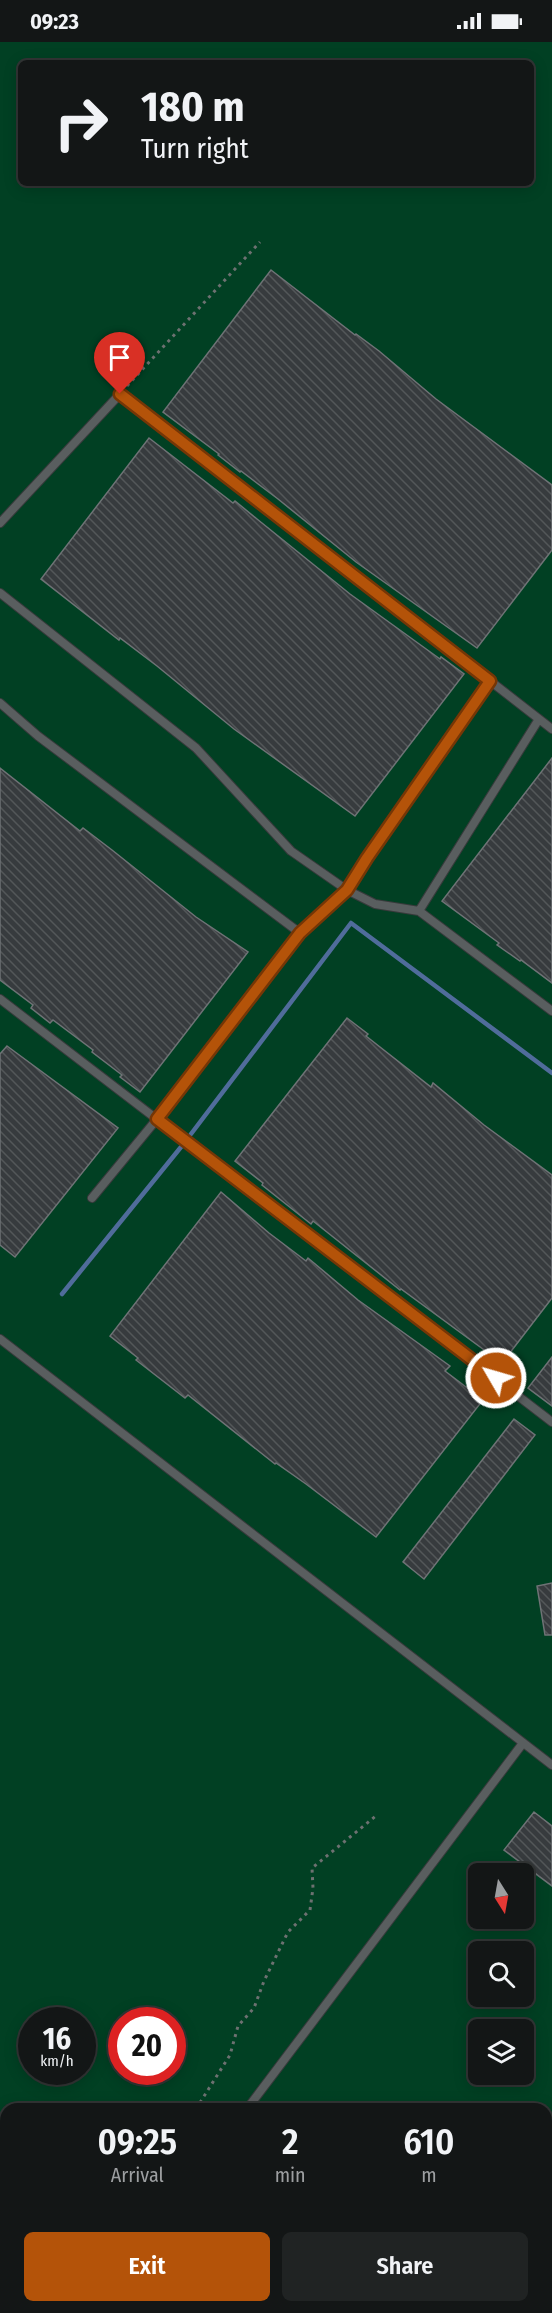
<!DOCTYPE html>
<style>
:root{--surface:#131616;--page:#202323;--text:#f1f3f6;--muted:#9d9fa1;--line:#323535;--accent:#b45309}
body{margin:0;font-family:"Fira Sans Condensed",sans-serif;background:var(--page);color:var(--text);height:100vh;display:flex;flex-direction:column;font-size:22px;white-space:nowrap}
*{box-sizing:border-box;margin:0}
p{font-size:20px;color:var(--muted)}
.icon{flex:none;width:33px;height:33px;fill:none;stroke:currentColor;stroke-width:2;stroke-linecap:round;stroke-linejoin:round}
.map{position:relative;flex:1;overflow:hidden}
.panel{position:absolute;left:0px;top:2061px;width:552px;height:210px;display:flex;flex-direction:column;background:var(--surface);border-radius:18px 18px 0 0;box-shadow:0 3px 15px #0003,0 0 0 2px var(--line)}
.panel>*{flex:none}
.banner{position:absolute;left:18px;top:18px;width:516px;height:126px;border-radius:9px;box-shadow:0 3px 15px #0003,0 0 0 2px var(--line);background:#131616;color:var(--text);overflow:hidden}
.needle{width:39px;rotate:169deg}
.controls{position:absolute;left:468px;top:1821px;display:grid;gap:12px}
.controls a{display:grid;place-items:center;width:66px;height:66px;border-radius:9px;background:var(--surface);box-shadow:0 3px 15px #0003,0 0 0 2px var(--line);font-size:30px}
.speed{position:absolute;left:18px;top:1965px;display:flex;gap:12px;font-size:30px;font-weight:700;text-align:center}
.speed>*{display:grid;place-content:center;width:78px;height:78px;border-radius:50%;background:var(--surface);box-shadow:0 3px 15px #0003,0 0 0 2px var(--line);line-height:1}
.speed small{font-size:15px;font-weight:400}
.speed .limit{border:9px solid #d22;background:#fff;color:#111}
.pin{position:absolute;display:grid;place-items:center;width:51px;height:51px;color:#fff;margin:-62px -26px;border-radius:50% 50% 50% 0;rotate:-45deg;box-shadow:0 0 6px #0007}
.pin .icon{rotate:45deg}
.me{position:absolute;width:66px;margin:-33px;rotate:308deg;stroke-linejoin:round;filter:drop-shadow(0 0 4px #0008)}
.turn{display:flex;align-items:center;gap:21px;height:126px;padding:0 24px;font-size:27px}
.turn .icon{width:78px;height:78px;stroke-width:2.5}
.turn b{display:block;font-size:42px;line-height:51px}
.eta{display:flex;justify-content:space-evenly;align-items:center;height:102px;text-align:center}
.eta b{font-size:36px;font-weight:600;line-height:42px}
.action{display:flex;gap:12px;margin-top:auto;padding:12px 24px}
.action a{flex:1;height:69px;border-radius:9px;background:var(--accent);color:#fff;font-size:24px;font-weight:600;line-height:69px;text-align:center}
.action a+a{background:var(--page);color:var(--text)}
.status{display:flex;justify-content:space-between;align-items:center;height:42px;padding:0 30px;background:var(--surface);direction:ltr}
.status svg{height:16px;fill:currentColor}
.map>svg:first-child{display:block}
.green{fill:#014023;fill-rule:evenodd}
.lines{fill:none;stroke-linecap:round;stroke-linejoin:round}
.stream{stroke:#506c9b;stroke-width:4.5}
.building{fill:url(#building-back-hatch);stroke:#6f7376;stroke-width:1.5}
.lane-casing{stroke:#373a3b;stroke-width:10}
.primary-casing{stroke:#373a3b;stroke-width:20}
.path{stroke:#6d7171;stroke-width:3;stroke-dasharray:3 4.5;stroke-linecap:butt}
.lane{stroke:#595e5f;stroke-width:8}
.primary{stroke:#4f8981;stroke-width:18}
.route-casing{stroke:#753606;stroke-width:15}
.route{stroke:#b45309;stroke-width:10}
</style>
<div class="status"><b>09:23</b><svg viewBox="0 0 49 12"><path d="M0 12V9h3v3zM5 12V6h3v6zM10 12V3h3v9zM15 12V0h3v12zM26 1h20v11H26zM47 4h2v5h-2z"/></svg></div>
<div class="map">
<svg width="552" height="2271" viewBox="0 0 552 2271">
<defs>
<pattern id="building-back-hatch" width="6" height="6" patternUnits="userSpaceOnUse" patternTransform="scale(1.5)"><rect width="6" height="6" fill="#373b3e"/><path d="M-1 5l2 2M0 0l6 6M5-1l2 2" fill="none" stroke="#535759"/></pattern>
</defs>
<rect width="100%" height="100%" fill="#191d1e"/>
<path class="green" d="M0 0H552V2271H0ZM21 21H531V141H21ZM478 1832H524V1876H478ZM478 1910H524V1954H478ZM32 1978H82V2030H32ZM122 1978H172V2030H122ZM478 1988H524V2032H478ZM6 2067H546V2265H6Z"/>
<g class="lines">
<path class="stream" d="M191 1092 351 881 552 1031
M62 1252 181 1105"/>
</g>
<path class="building" d="M271 228 355 293 356 292 379 309 436 357 552 443V508L477 606 356 520 278 457 241 429 240 430 218 413 219 412 163 370Z
M149 396 233 461 235 459 257 477 350 552 440 617 441 615 464 632 355 774 234 687 157 624 120 596 119 598 41 537Z
M552 716V941L521 918 520 919 497 903 499 901 442 859Z
M0 726 80 789 83 786 112 808 196 875 248 910 140 1050 120 1035 122 1033 92 1010 93 1008 53 978 50 981 31 966 33 963 0 938Z
M347 976 368 992 366 994 431 1045 433 1041 484 1083 552 1133V1256L502 1321 401 1247 400 1248 313 1179 311 1182 262 1143 263 1141 235 1119Z
M7 1004 118 1086 15 1215 0 1203V1012Z
M221 1150 269 1191 306 1219 308 1216 358 1258 450 1324 445 1329 483 1358 376 1495 306 1442 276 1421 275 1422 188 1353 185 1356 136 1318 138 1316 110 1294Z
M552 1315V1364L528 1346Z
M514 1377 535 1393 424 1537 403 1520Z
M552 1541V1593H545L537 1544Z
M534 1770 552 1784V1844L504 1808Z"/>
<g class="lines">
<g class="lane-casing">
<path id="lane" d="M0 481 120 352 552 687
M0 551 196 706 291 809 347 848 375 862 419 869 552 969
M0 661 38 694 300 891
M419 869 539 677
M0 957 552 1380
M92 1156 157 1077 300 891 347 848 490 639
M0 1297 552 1723
M247 2067 523 1701"/>
</g>
<g class="primary-casing">
<path id="primary" d="M0 2114 6 2128
M42 2265 43 2271"/>
</g>
<path class="path" d="M127 344 260 200
M196 2067 230 2013 238 1984 254 1966 264 1939 288 1890 310 1868 313 1846 312 1826 377 1773
M0 2222 6 2220"/>
<use href="#lane" class="lane"/>
<use href="#primary" class="primary"/>
</g>
<g class="lines">
<g class="route-casing">
<path id="route" d="M120 352 490 639 367 816 347 848 300 891 157 1077 496 1336"/>
</g>
<use href="#route" class="route"/>
</g>
</svg>
<div class="controls">
<a><svg class="needle" viewBox="-14 -14 28 28"><path d="M0-13l5 13h-10z" fill="#e53935"/><path d="M0 13l5-13h-10z" fill="#9d9fa1"/></svg></a>
<a><svg class="icon" aria-label="search" viewBox="0 0 24 24"><circle cx="10" cy="10" r="6"/><path d="M15 15l6 6"/></svg></a>
<a><svg class="icon" aria-label="layers" viewBox="0 0 24 24"><path d="M12 4l9 5-9 5-9-5zM3 14l9 5 9-5"/></svg></a>
</div>
<div class="speed"><div>16<small>km/h</small></div><div class="limit">20</div></div>
<div class="pin" style="left:120px;top:352px;background:#d93025"><svg class="icon" aria-label="arrive" viewBox="0 0 24 24"><path d="M6 21V4h12l-3 4 3 4H6"/></svg></div>
<svg class="me" style="left:496px;top:1336px" viewBox="-20 -20 40 40"><circle r="17" fill="#b45309" stroke="#fff" stroke-width="3"/><path d="M0-11L8 9 0 5-8 9z" fill="#fff"/></svg>
<div class="banner">
<div class="turn"><svg class="icon" aria-label="right" viewBox="0 0 24 24"><path d="M7 20v-9h11M14 6l5 5-5 5"/></svg><div><b>180 m</b>Turn right</div></div>
</div>
<section class="panel">
<div class="eta">
<div><b>09:25</b><p>Arrival</p></div>
<div><b>2</b><p>min</p></div>
<div><b>610</b><p>m</p></div>
</div>
<div class="action"><a>Exit</a><a>Share</a></div>
</section>
</div>
